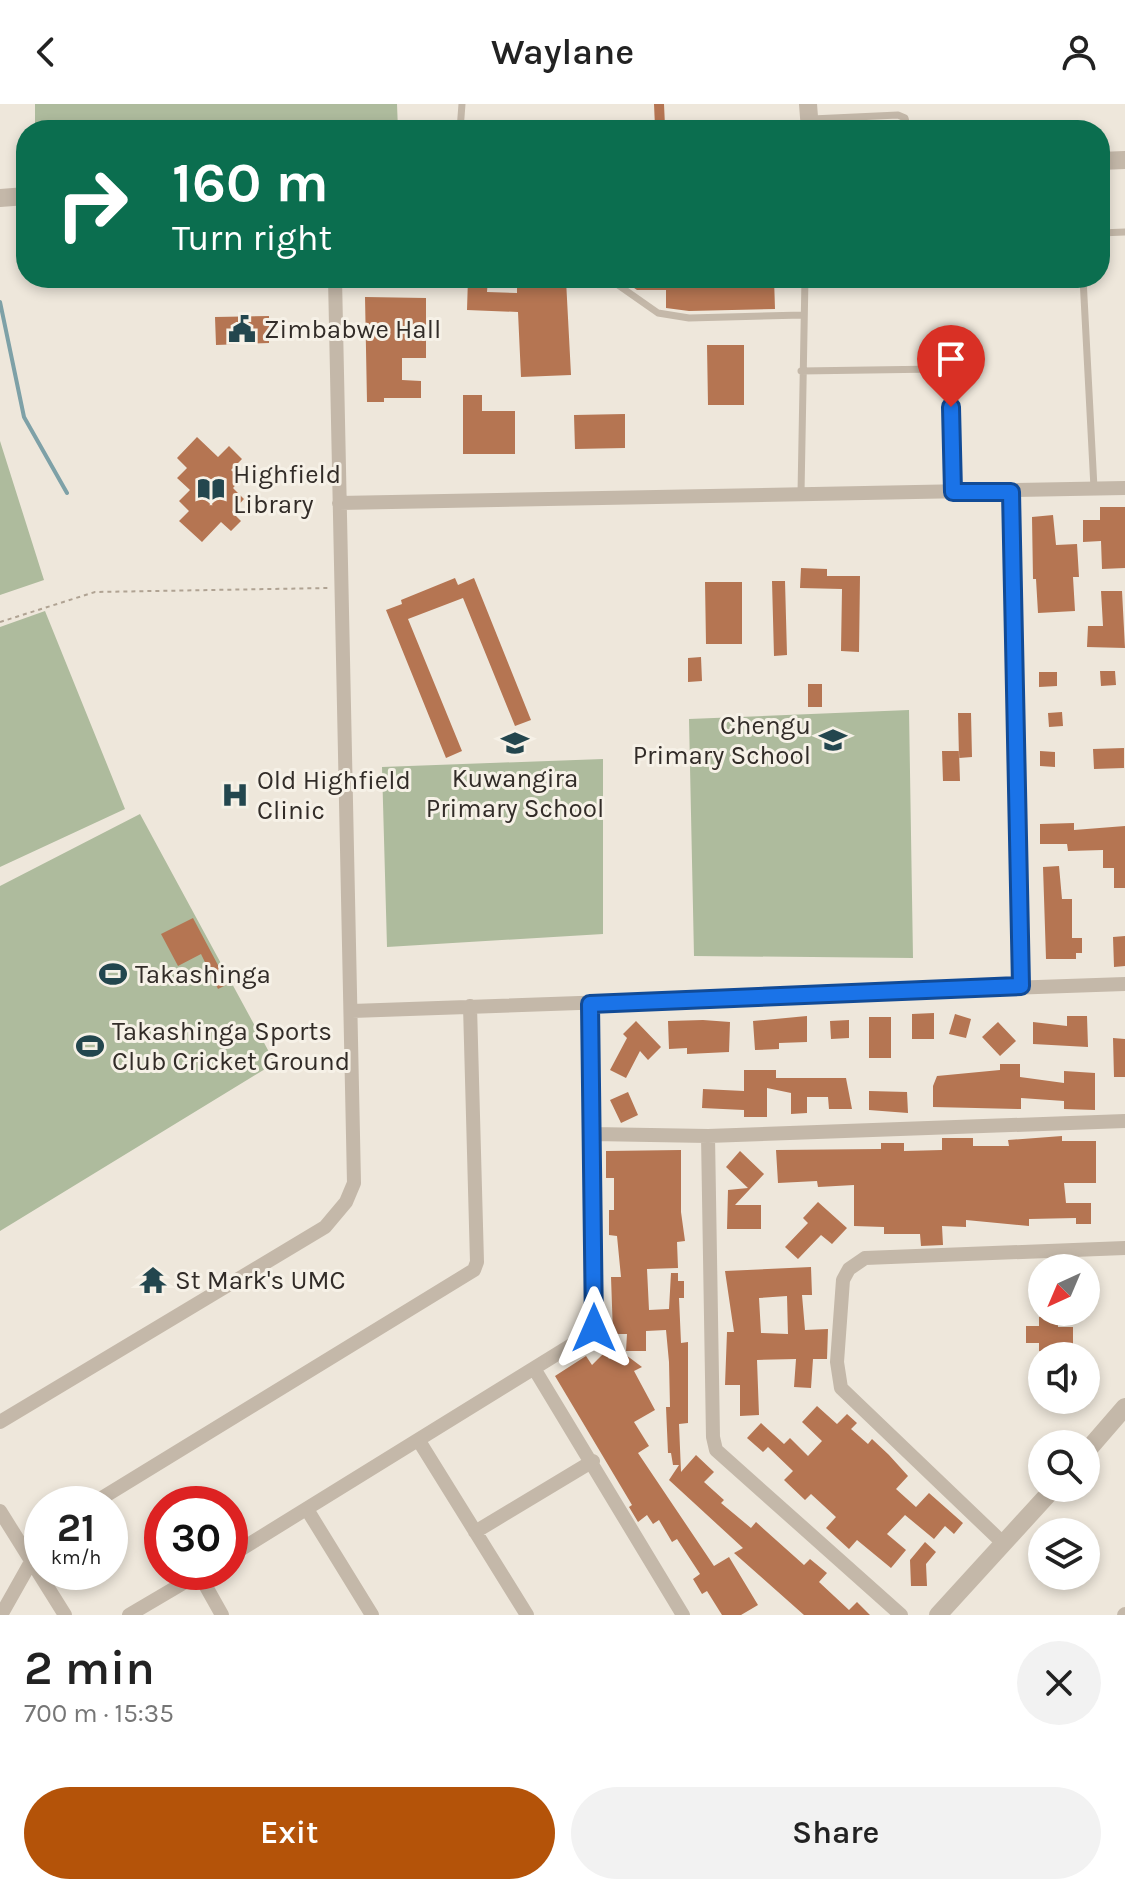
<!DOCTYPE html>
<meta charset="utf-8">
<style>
:root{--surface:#fff;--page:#f2f2f2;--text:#222;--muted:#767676;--accent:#b45309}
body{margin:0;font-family:Karla,sans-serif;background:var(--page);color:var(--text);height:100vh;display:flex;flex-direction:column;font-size:30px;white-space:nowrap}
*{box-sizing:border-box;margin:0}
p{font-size:26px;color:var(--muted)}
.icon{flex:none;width:44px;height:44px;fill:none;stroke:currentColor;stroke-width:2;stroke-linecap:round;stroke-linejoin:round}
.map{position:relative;height:1511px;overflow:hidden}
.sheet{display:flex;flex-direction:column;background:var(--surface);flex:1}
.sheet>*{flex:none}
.guide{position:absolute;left:16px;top:16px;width:1094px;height:168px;border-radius:32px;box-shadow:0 4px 12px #0003;background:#0b6e4f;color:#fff;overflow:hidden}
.needle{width:52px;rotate:224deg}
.fabs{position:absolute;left:1028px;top:1150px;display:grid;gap:16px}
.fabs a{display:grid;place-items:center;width:72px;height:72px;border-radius:50%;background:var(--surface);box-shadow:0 4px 12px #0003;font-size:40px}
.speed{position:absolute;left:24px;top:1382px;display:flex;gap:16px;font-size:40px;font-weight:700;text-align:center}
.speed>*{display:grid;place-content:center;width:104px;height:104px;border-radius:50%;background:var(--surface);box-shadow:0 4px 12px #0003;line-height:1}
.speed small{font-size:20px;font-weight:400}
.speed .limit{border:12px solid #d22;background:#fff;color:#111}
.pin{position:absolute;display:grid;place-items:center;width:68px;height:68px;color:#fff;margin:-82px -34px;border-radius:50% 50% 50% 0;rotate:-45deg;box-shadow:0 0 8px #0007}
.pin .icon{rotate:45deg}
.me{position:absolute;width:88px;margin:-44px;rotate:0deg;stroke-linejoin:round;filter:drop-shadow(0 0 6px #0008)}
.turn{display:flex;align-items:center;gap:28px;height:168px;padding:0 24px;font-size:36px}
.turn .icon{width:104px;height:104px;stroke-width:2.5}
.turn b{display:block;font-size:56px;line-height:68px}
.round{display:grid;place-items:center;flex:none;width:84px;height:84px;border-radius:42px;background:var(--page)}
.head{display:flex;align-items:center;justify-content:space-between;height:136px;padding:0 24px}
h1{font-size:48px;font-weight:600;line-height:60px}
.primary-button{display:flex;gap:16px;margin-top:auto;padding:16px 24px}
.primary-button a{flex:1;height:92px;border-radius:48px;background:var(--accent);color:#fff;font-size:32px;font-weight:600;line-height:92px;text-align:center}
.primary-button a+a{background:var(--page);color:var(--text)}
header{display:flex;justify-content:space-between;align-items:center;height:104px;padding:0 24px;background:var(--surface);font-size:36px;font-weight:600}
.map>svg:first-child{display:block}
.green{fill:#aebb9d}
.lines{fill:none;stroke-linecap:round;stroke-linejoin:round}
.stream{stroke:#7ea1a7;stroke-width:4}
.building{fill:#b57552;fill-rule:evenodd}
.path{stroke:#b0a393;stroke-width:2;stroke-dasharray:4 4;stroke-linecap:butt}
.service{stroke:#c4b8a9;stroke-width:7}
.minor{stroke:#c4b8a9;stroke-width:14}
.tertiary{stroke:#c4b8a9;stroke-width:18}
.route-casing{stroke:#114b97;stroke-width:20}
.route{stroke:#1a73e8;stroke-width:14}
.labels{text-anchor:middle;stroke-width:6;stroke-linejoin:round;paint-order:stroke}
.poi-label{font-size:26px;fill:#322c28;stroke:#f6f1e7;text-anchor:start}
</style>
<header><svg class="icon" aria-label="back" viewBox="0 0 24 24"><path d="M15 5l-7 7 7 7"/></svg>Waylane<svg class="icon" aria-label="person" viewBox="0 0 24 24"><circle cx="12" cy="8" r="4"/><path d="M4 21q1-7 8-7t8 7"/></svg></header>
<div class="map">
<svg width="1125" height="1511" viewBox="0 0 1125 1511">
<rect width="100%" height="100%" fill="#eee7db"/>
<path class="green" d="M35 0H397L398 26H35Z
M0 337 44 476 0 491Z
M45 507 125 705 0 763V523Z
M909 606 913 854 694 852 689 615Z
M603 655V830L387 843 382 663Z
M140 710 275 959 0 1127V782Z"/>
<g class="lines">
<path class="stream" d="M0 198 24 313 67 389"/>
</g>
<path class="building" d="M654 0H664L665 22 655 23Z
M468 174H488L487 188 517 189V174L566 176 571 271 521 273 518 208 467 206Z
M627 174H774L775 205 689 207 666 204V186H637L627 179Z
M365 193 426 194V254H402V276L421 277V294H384V298H367Z
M269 212V239L216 241 215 213Z
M707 241H744V301H708Z
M463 291H482V307H515V350H463Z
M625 310V344L575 345 574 311Z
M197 333 218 353 229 342 242 355 231 366 241 375 233 384 244 395 232 408 241 417 231 427 221 418 202 438 179 417 189 407 179 397 190 386 177 374 187 364 177 354Z
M1100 403H1125V464L1102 465 1101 437 1083 438V416H1100Z
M1053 411 1056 441 1077 440 1079 473H1073L1075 507 1038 509 1036 475H1033L1032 413Z
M801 464 827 465V472H860L859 548 841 547 842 485 800 484Z
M455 474 458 481 474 474 531 616 515 622 463 494 408 515 462 647 446 654 386 506 402 500 401 496Z
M772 477H785L787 551 774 552Z
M705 478H742V540H706Z
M1101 487H1122L1125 544 1087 543 1088 522H1103Z
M701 553 702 577 688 578V554Z
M1100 567H1115L1116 581 1101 582Z
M1039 568H1057V582L1039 583Z
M808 580H822V603H808Z
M1062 608 1063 622 1049 623 1048 609Z
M958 609H971L972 653 959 654Z
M1124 644V664L1094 665 1093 645Z
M942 647H959L960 677H943Z
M1040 647 1055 648V663L1040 662Z
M1074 719V726L1125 722V784H1114V764H1103V746L1068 747 1067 740H1040V720Z
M1059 762 1062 795H1072V834H1082V849H1076V855H1046L1043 763Z
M193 814 228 880 218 885 201 850 178 862 161 830Z
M1125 832V862L1114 863 1113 833Z
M934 909V935H912V910Z
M955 910 971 915 966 934 949 930Z
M807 912V938L779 939V945L755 946 753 917Z
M1067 912H1087L1088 943 1033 940V918L1067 922Z
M869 913H891V954H869Z
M703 916 730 918 729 948 687 950V944L669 945 668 917Z
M849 916V934L831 935 830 917Z
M636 917 661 943 648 956 640 947 626 974 610 966 627 934 623 930Z
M998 918 1016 937 1000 952 982 933Z
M1113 934 1125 935V973H1114Z
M1000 960H1020V973L1064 979V967L1095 969V1006L1064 1005V997L1021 994V1005L933 1003V982L937 972 1000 966Z
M744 966H776V974H846L852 1005H829L828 993H807V1009L791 1010V989L767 984V1013H744V1006L702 1004 703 985 744 987Z
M869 987 907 988 908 1009 869 1006Z
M628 988 638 1011 621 1019 610 996Z
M1062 1032V1037H1096V1079H1064L1066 1099H1091V1120H1076V1114L1029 1115V1122L966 1116V1123L942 1122 943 1141 921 1142 920 1130H884V1123L854 1122V1081L818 1083 817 1077 778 1079 776 1046 881 1045V1039H904V1047L942 1046V1034H973V1042H1009L1008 1036Z
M681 1046V1108L685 1137 677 1138 678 1164 647 1165 649 1206 669 1205 671 1169H678V1177H684V1194H679L681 1239 688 1238V1319L679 1320 681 1368 696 1351 714 1368 704 1378 724 1396 721 1399 751 1424 756 1418 804 1461 810 1455 827 1469 819 1478 849 1506 857 1498 870 1511H804L734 1449 743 1444 669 1376 679 1361H673L671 1349H668L666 1303H670L669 1258 666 1226 646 1227V1247H626L627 1230H613L611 1173H621L617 1132 609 1131V1106H614V1074H606V1047Z
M740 1047 764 1070 735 1101H761V1125H727L728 1086 748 1084 726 1063Z
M818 1098 847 1124 832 1140 821 1131 798 1155 785 1143 808 1119 803 1114Z
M811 1163 812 1191H802L805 1226 828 1225 827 1255H813L811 1284 794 1283 796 1255 757 1256 759 1311 740 1312V1281H725L727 1228H734L725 1167ZM787 1192 788 1230 761 1229 759 1194Z
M1039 1213H1058V1223H1073V1240H1058L1057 1247H1039V1239H1026V1222H1039Z
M605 1248 609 1255 622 1248 642 1263 634 1267 655 1306 634 1318 649 1342 638 1349 714 1462 729 1453 758 1501 741 1511H722L707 1487 702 1490 693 1475 700 1470 677 1435 672 1438 659 1416 653 1420 647 1411 638 1418 629 1403 632 1401 555 1272 586 1252 592 1261Z
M817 1302 837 1320 847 1310 857 1319 851 1325 868 1340 872 1335 889 1351 908 1372 896 1385 916 1403 929 1389 963 1419 954 1430 945 1422 934 1435 905 1411 887 1430 906 1446 891 1464 857 1436 849 1445 826 1424 836 1413 811 1390 805 1396 784 1376 793 1367 768 1343 763 1348 747 1334 761 1319 784 1340 790 1334 808 1352 822 1337 802 1318Z
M925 1438 936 1448 926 1460 927 1482H911L910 1456Z"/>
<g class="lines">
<path class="path" d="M0 518 95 488 329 484"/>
<path class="service" d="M812 15 898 11 905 14 908 26
M460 26 462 0
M1100 129 1125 128
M608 174 658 209 689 214 803 211
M1083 174 1094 384
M801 267 938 265 950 275 953 388
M801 389 805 174"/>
<path class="minor" d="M1011 388 1021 882
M339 399 1125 384
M352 907 1125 880
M593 1030 708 1032 1125 1017
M708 1032 713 1333 716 1346 901 1511
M535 1266 683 1511
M0 1318 325 1123 346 1098 354 1079 335 174
M419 1337 527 1511
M92 1400 474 1166 477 1158 470 902
M0 1407 65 1511
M308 1407 372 1511
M475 1428 593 1357
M1004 1440 841 1284 837 1258 843 1176 849 1165 865 1154 1125 1144
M23 1442 42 1430
M230 1452 591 1229 590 900
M199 1470 222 1511
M1 1511 32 1456
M129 1511 202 1468
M1124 1511 1125 1510"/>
<path class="tertiary" d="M808 0 810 26
M1100 57 1125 56
M0 94 26 92
M1086 1348 1125 1303
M938 1511 1054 1384"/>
</g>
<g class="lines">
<g class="route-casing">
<path id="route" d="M594 1224 590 900 1021 882 1011 388H953L951 303"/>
</g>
<use href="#route" class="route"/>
</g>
<defs>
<g id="civic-bare" transform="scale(2.16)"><path d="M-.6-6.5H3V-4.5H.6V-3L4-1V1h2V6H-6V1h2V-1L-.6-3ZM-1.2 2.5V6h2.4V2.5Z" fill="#23464e" stroke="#f6f1e7" stroke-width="2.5" paint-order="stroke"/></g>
<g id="library-bare" transform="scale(2.16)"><path d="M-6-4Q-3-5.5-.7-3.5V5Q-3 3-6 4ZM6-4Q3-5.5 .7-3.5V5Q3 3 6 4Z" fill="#23464e" stroke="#f6f1e7" stroke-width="2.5" paint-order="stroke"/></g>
<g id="school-bare" transform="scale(2.16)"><path d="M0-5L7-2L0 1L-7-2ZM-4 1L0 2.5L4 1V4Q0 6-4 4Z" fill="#23464e" stroke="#f6f1e7" stroke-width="2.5" paint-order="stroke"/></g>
<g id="hospital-bare" transform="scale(2.16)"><path d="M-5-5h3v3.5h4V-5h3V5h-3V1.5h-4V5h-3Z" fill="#23464e" stroke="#f6f1e7" stroke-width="2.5" paint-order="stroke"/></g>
<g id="stadium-bare" transform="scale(2.16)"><path d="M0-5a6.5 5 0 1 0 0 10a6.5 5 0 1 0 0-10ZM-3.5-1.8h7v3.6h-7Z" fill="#23464e" stroke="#f6f1e7" stroke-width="2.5" paint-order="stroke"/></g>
<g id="temple-bare" transform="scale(2.16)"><path d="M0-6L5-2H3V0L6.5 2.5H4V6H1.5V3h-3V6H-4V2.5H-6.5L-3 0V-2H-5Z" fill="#23464e" stroke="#f6f1e7" stroke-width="2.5" paint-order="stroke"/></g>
</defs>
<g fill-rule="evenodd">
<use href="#civic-bare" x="242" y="225"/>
<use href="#library-bare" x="211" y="385"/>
<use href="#school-bare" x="833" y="636"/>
<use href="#school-bare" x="515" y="639"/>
<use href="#hospital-bare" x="235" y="691"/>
<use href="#stadium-bare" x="113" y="870"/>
<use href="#stadium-bare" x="90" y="942"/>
<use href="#temple-bare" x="153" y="1176"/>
</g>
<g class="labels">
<g class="poi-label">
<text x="264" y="234">Zimbabwe Hall</text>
<text x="233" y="379">Highfield<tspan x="233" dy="30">Library</tspan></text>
<text x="811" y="630" text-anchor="end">Chengu<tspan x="811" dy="30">Primary School</tspan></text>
<text x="515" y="683" text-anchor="middle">Kuwangira<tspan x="515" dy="30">Primary School</tspan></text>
<text x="257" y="685">Old Highfield<tspan x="257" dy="30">Clinic</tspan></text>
<text x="135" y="879">Takashinga</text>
<text x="112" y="936">Takashinga Sports<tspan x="112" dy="30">Club Cricket Ground</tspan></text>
<text x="175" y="1185">St Mark's UMC</text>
</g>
</g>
</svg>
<div class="fabs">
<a><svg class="needle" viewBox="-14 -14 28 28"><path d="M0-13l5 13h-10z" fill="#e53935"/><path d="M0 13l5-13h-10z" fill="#767676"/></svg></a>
<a><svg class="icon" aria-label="sound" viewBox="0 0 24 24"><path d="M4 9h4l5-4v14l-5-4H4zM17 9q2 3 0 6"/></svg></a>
<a><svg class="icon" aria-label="search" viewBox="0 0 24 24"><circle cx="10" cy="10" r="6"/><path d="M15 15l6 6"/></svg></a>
<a><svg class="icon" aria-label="layers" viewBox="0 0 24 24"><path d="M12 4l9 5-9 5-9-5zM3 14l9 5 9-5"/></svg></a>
</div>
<div class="speed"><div>21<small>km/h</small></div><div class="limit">30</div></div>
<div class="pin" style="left:951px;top:303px;background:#d93025"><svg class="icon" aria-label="arrive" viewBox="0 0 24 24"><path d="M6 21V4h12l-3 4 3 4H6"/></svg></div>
<svg class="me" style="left:594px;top:1224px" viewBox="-20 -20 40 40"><path d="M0-17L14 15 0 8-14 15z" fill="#1a73e8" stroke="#fff" stroke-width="4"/></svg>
<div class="guide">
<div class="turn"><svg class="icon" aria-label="right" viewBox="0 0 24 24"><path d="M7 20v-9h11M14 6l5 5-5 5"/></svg><div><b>160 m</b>Turn right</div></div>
</div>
</div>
<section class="sheet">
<div class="head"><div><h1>2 min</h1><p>700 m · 15:35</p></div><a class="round"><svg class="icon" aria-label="close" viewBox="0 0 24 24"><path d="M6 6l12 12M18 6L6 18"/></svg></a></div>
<div class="primary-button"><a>Exit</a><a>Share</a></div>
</section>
